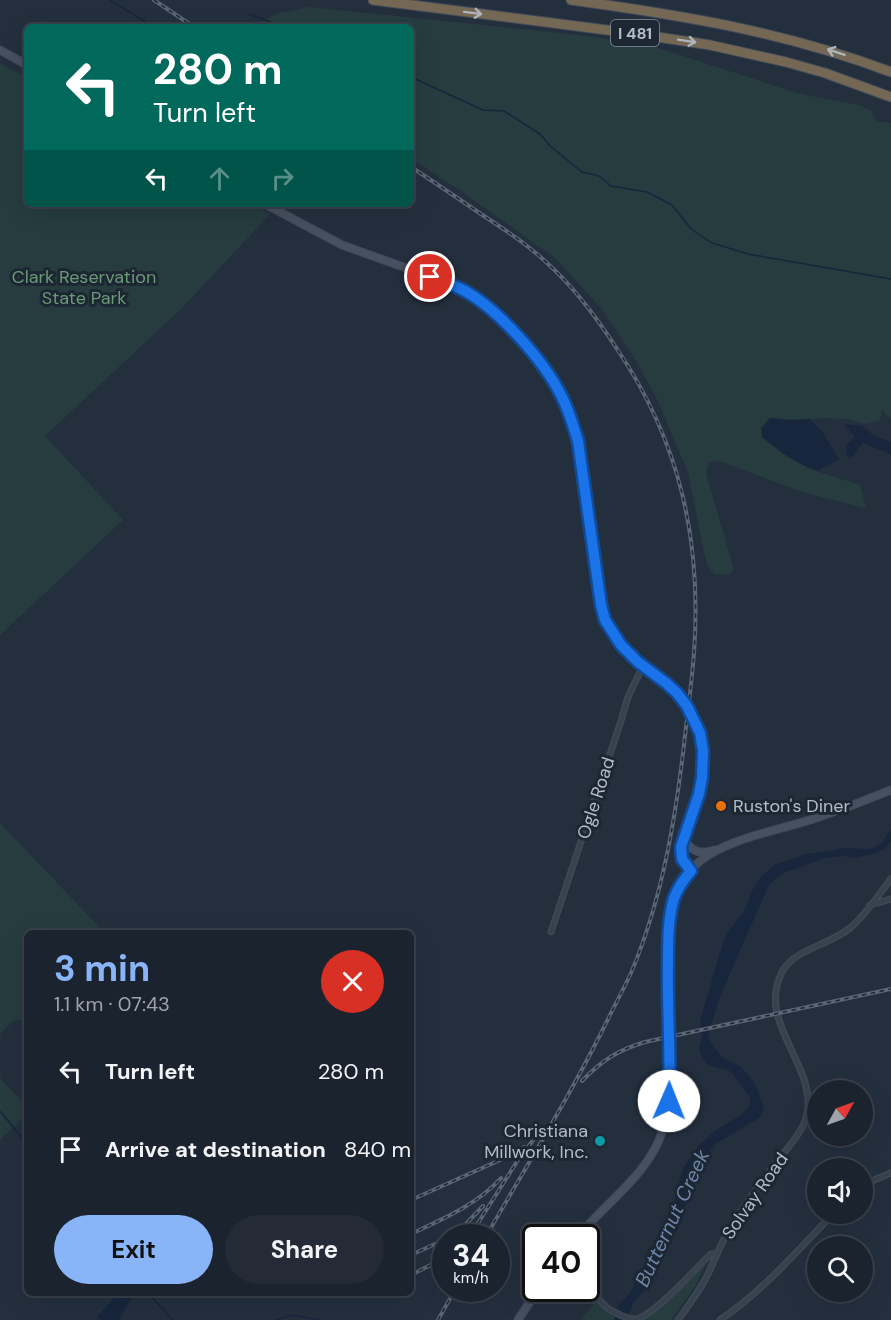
<!DOCTYPE html>
<meta charset="utf-8">
<style>
:root{--surface:#1b232e;--page:#242b36;--text:#f1f3f6;--muted:#a0a4aa;--line:#39404a;--accent:#8ab4f8}
body{margin:0;font-family:"DM Sans",sans-serif;background:var(--page);color:var(--text);height:100vh;display:flex;flex-direction:column;font-size:22px;white-space:nowrap}
*{box-sizing:border-box;margin:0}
p{font-size:20px;color:var(--muted)}
.icon{flex:none;width:33px;height:33px;fill:none;stroke:currentColor;stroke-width:2;stroke-linecap:round;stroke-linejoin:round}
.map{position:relative;flex:1;overflow:hidden}
.details{position:absolute;left:24px;top:930px;width:390px;height:366px;display:flex;flex-direction:column;background:var(--surface);border-radius:9px;box-shadow:0 6px 24px #0002,0 0 0 2px var(--line)}
.details>*{flex:none}
.top-card{position:absolute;left:24px;top:24px;width:390px;height:183px;border-radius:9px;box-shadow:0 6px 24px #0002,0 0 0 2px var(--line);background:#00695c;color:#fff;overflow:hidden}
.needle{width:39px;rotate:50deg}
.fabs{position:absolute;left:807px;top:1080px;display:grid;gap:12px}
.fabs a{display:grid;place-items:center;width:66px;height:66px;border-radius:50%;background:var(--surface);box-shadow:0 6px 24px #0002,0 0 0 2px var(--line);font-size:30px}
.speed{position:absolute;left:432px;top:1224px;display:flex;gap:12px;font-size:30px;font-weight:700;text-align:center}
.speed>*{display:grid;place-content:center;width:78px;height:78px;border-radius:50%;background:var(--surface);box-shadow:0 6px 24px #0002,0 0 0 2px var(--line);line-height:1}
.speed small{font-size:15px;font-weight:400}
.speed .limit{border:3px solid #111;border-radius:9px;background:#fff;color:#111}
.pin{position:absolute;display:grid;place-items:center;width:51px;height:51px;color:#fff;margin:-26px;border:3px solid #fff;border-radius:50%;box-shadow:0 2px 6px #0007}
.me{position:absolute;width:66px;margin:-33px;rotate:1deg;stroke-linejoin:round;filter:drop-shadow(0 0 4px #0008)}
.turn{display:flex;align-items:center;gap:21px;height:126px;padding:0 30px;font-size:27px}
.turn .icon{width:78px;height:78px;stroke-width:2.5}
.turn b{display:block;font-size:42px;line-height:51px}
.lanes{display:flex;align-items:center;height:57px;padding:0 30px;background:#0003;justify-content:center;gap:30px;direction:ltr}
.lanes .off{opacity:.35}
.round{display:grid;place-items:center;flex:none;width:63px;height:63px;border-radius:32px;background:var(--page)}
.summary{display:flex;align-items:center;justify-content:space-between;height:102px;padding:0 30px}
h1{font-size:36px;font-weight:700;line-height:45px;color:var(--accent)}
.action{display:flex;gap:12px;margin-top:auto;padding:12px 30px}
.action a{flex:1;height:69px;border-radius:36px;background:var(--accent);color:#111;font-size:24px;font-weight:700;line-height:69px;text-align:center}
.action a+a{background:var(--page);color:var(--text)}
ul{padding:0;list-style:none}
li{display:flex;align-items:center;gap:18px;height:78px;padding:0 30px}
li div{flex:1}
li b{display:block;font-size:22px}
li em{font-style:normal}
.map>svg:first-child{display:block}
.green{fill:#263c3f}
.water{fill:#17263c}
.lines{fill:none;stroke-linecap:round;stroke-linejoin:round}
.stream{stroke:#17263c;stroke-width:1.5}
.street-casing{stroke:#414a57;stroke-width:7}
.secondary-casing{stroke:#414a57;stroke-width:9}
.highway-casing{stroke:#434c59;stroke-width:11}
.street{stroke:#38414e;stroke-width:4.5}
.secondary{stroke:#465061;stroke-width:7}
.highway{stroke:#746855;stroke-width:9}
.rail-casing{stroke:#5a6575;stroke-width:4}
.rail{stroke:#1d2633;stroke-width:1.5;stroke-dasharray:4.5;stroke-linecap:butt}
.secondary-bridge-casing{stroke:#414a57;stroke-width:9;stroke-linecap:butt}
.secondary-bridge{stroke:#465061;stroke-width:7}
.oneway{stroke:#aeb4bd}
.route-casing{stroke:#114b97;stroke-width:15}
.route{stroke:#1a73e8;stroke-width:10}
.food-dot{fill:#e8710a;stroke:#1d2633;stroke-width:2}
.culture-dot{fill:#0f9aa8;stroke:#1d2633;stroke-width:2}
.labels{text-anchor:middle;stroke-width:6;stroke-linejoin:round;paint-order:stroke}
.shield{fill:#1d2633;stroke:#878f9c;stroke-width:1.5}
.shield-label{font-size:16px;font-weight:bold;fill:#b4bcc9}
.park-label{font-size:18px;fill:#6b9a76;stroke:#1d2633}
.street-label{font-size:18px;fill:#b4bcc9;stroke:#1d2633}
.poi-label{font-size:18px;fill:#b4bcc9;stroke:#1d2633;text-anchor:start}
.water-label{font-size:20px;font-style:italic;fill:#6d86a8;stroke:#1d2633}
</style>
<div class="map">
<svg width="891" height="1320" viewBox="0 0 891 1320">
<rect width="100%" height="100%" fill="#242f3e"/>
<path class="green" d="M309 7 580 35 649 45 800 94 859 105 871 111 877 121 891 123V419L882 410 880 421 865 424 847 419 826 418 790 420 770 418 762 437 783 454 810 469 860 485 866 508 805 493 725 463 716 461 709 463 706 473 734 570 729 575 714 574 708 566 704 553 688 472 656 397 632 354 601 308 555 258 458 189 411 159V27H255L256 24 278 13Z
M0 64 27 77V204H251L270 214 183 307 45 436 123 520 0 635Z
M0 823 103 931 101 933H27V1020L13 1021 0 1034Z
M0 1078 27 1107V1114L0 1140Z
M705 1266 696 1285 671 1320H640L648 1317Z
M596 1302 629 1320H580Z"/>
<path class="water" d="M770 418 790 420 810 419 823 433 839 459 818 471C797 465 779 450 762 437L761 428Z
M844 424 862 426 874 436 891 442V454L863 443 851 458 846 455 847 444 855 437Z
M891 829V840L889 844 885 849 873 854 853 858 847 856 824 858 796 869 787 871 776 878 769 885 720 996 708 1035 712 1045 723 1058 740 1066 746 1072 756 1086 764 1108 759 1118 717 1143 697 1166 685 1207 657 1271 647 1287 635 1301 625 1320H614L618 1305 630 1293 634 1286 636 1277 650 1256 671 1214 683 1168 699 1145 715 1131 741 1115 749 1106 751 1099 735 1076 730 1071 708 1065 700 1053 699 1046 702 1037 700 1021 723 942 729 930 743 913 749 900 752 891 760 878 774 865 806 854 829 851 843 848 868 849 875 848 883 841Z
M117 1293H134L119 1320H101L97 1317 117 1295Z"/>
<g class="lines">
<path class="stream" d="M110 0 154 27
M249 14 283 27
M411 77 483 110 504 111 540 134 550 146 582 172 599 176 611 186 647 192 672 205 691 229 712 243 748 254 891 279
M0 1111 27 1144
M148 1293 173 1320
M276 1320 293 1315 320 1320"/>
<g class="street-casing">
<path id="street" d="M224 27H230
M870 905 891 899
M551 932 620 724 628 697 643 666
M862 1188 874 1180 891 1173
M586 1280C592 1289 598 1300 606 1307 613 1312 628 1320 636 1319 654 1316 696 1268 711 1254H716
M678 1320C688 1306 698 1293 706 1278 715 1261 721 1241 732 1225 747 1200 765 1177 783 1154 794 1140 807 1126 808 1107 811 1060 757 1020 782 972 794 949 830 945 850 928 866 915 878 895 891 879
M720 1320C763 1291 797 1251 833 1214"/>
</g>
<g class="secondary-casing">
<path id="secondary" d="M0 50 27 65
M265 204 342 245 448 283C460 288 470 294 481 301 515 326 553 375 570 414 573 422 575 432 578 441L601 605C613 645 633 659 666 683
M690 712 700 733 703 771 699 794 681 847 682 859 691 871
M684 840C694 853 699 854 715 850
M577 1238C604 1204 649 1174 662 1132 671 1100 669 1067 668 1033 667 1005 666 976 668 947 669 931 669 914 674 898 679 884 689 870 700 861 730 837 782 830 819 817 843 809 867 800 891 790
M518 1320 539 1288"/>
</g>
<g class="highway-casing">
<path id="highway" d="M373 0 638 34 710 45 786 62 825 73 891 97
M571 0C681 15 786 32 891 72"/>
</g>
<use href="#street" class="street"/>
<use href="#secondary" class="secondary"/>
<use href="#highway" class="highway"/>
<g class="rail-casing">
<path id="rail" d="M154 0 194 27
M411 167C434 182 456 197 478 212 502 228 526 243 547 263 575 288 597 318 617 349 680 442 702 541 694 653 692 678 689 703 686 727 677 810 664 895 631 973 624 988 616 1003 609 1017 572 1093 527 1165 485 1238
M582 1081C601 1061 618 1050 645 1042L891 989
M411 1200 509 1156 524 1147
M411 1234C443 1219 478 1204 501 1178
M447 1238 463 1227 483 1206
M468 1238 473 1231 518 1160 537 1135
M411 1255 446 1239
M411 1275 446 1257
M438 1320 456 1288"/>
</g>
<use href="#rail" class="rail"/>
<g class="secondary-bridge-casing">
<path id="secondary-bridge" d="M666 683 677 693 690 712"/>
</g>
<use href="#secondary-bridge" class="secondary-bridge"/>
</g>
<defs><path id="oneway-shaft" d="M-6 0H5M1.5-3L5.5 0L1.5 3" fill="none" stroke-width="1.6" stroke-linecap="round" stroke-linejoin="round" transform="scale(1.5)"/></defs>
<g class="oneway">
<use href="#oneway-shaft" transform="translate(473 13) rotate(7)"/>
<use href="#oneway-shaft" transform="translate(687 41) rotate(9)"/>
<use href="#oneway-shaft" transform="translate(836 52) rotate(-162)"/>
</g>
<g class="lines">
<g class="route-casing">
<path id="route" d="M430 277C442 281 454 285 465 291 499 310 545 362 562 397 569 411 573 425 578 441L601 605 605 620 621 645 638 662 666 683 677 693 687 706 700 733 703 751 702 778 699 794 681 847 682 859 691 871C684 879 678 888 674 898 668 918 668 941 668 962 667 1009 671 1055 669 1101"/>
</g>
<use href="#route" class="route"/>
</g>
<circle class="food-dot" cx="721" cy="806" r="6"/>
<circle class="culture-dot" cx="600" cy="1141" r="6"/>
<g class="labels">
<rect class="shield" x="611" y="20" width="48" height="26" rx="4.5"/>
<g class="shield-label">
<text x="635" y="39">I 481</text>
</g>
<g class="park-label">
<text x="84" y="283">Clark Reservation<tspan x="84" dy="21">State Park</tspan></text>
</g>
<g class="street-label">
<text transform="translate(596 798) rotate(-72)" y="6">Ogle Road</text>
<text transform="translate(755 1196) rotate(-55)" y="6">Solvay Road</text>
</g>
<g class="poi-label">
<text x="733" y="812">Ruston's Diner</text>
<text x="588" y="1137" text-anchor="end">Christiana<tspan x="588" dy="21">Millwork, Inc.</tspan></text>
</g>
<g class="water-label">
<text transform="translate(672 1218) rotate(-65)" y="7">Butternut Creek</text>
</g>
</g>
</svg>
<div class="fabs">
<a><svg class="needle" viewBox="-14 -14 28 28"><path d="M0-13l5 13h-10z" fill="#e53935"/><path d="M0 13l5-13h-10z" fill="#a0a4aa"/></svg></a>
<a><svg class="icon" aria-label="sound" viewBox="0 0 24 24"><path d="M4 9h4l5-4v14l-5-4H4zM17 9q2 3 0 6"/></svg></a>
<a><svg class="icon" aria-label="search" viewBox="0 0 24 24"><circle cx="10" cy="10" r="6"/><path d="M15 15l6 6"/></svg></a>
</div>
<div class="speed"><div>34<small>km/h</small></div><div class="limit">40</div></div>
<div class="pin" style="left:430px;top:277px;background:#d93025"><svg class="icon" aria-label="arrive" viewBox="0 0 24 24"><path d="M6 21V4h12l-3 4 3 4H6"/></svg></div>
<svg class="me" style="left:669px;top:1101px" viewBox="-20 -20 40 40"><circle r="19" fill="#fff"/><path d="M0-13L10 11 0 6-10 11z" fill="#1a73e8"/></svg>
<div class="top-card">
<div class="turn"><svg class="icon" aria-label="left" viewBox="0 0 24 24"><path d="M17 20v-9H6M10 6l-5 5 5 5"/></svg><div><b>280 m</b>Turn left</div></div>
<div class="lanes"><svg class="icon" aria-label="left" viewBox="0 0 24 24"><path d="M17 20v-9H6M10 6l-5 5 5 5"/></svg><svg class="icon off" aria-label="ahead" viewBox="0 0 24 24"><path d="M12 20V5M6 11l6-6 6 6"/></svg><svg class="icon off" aria-label="right" viewBox="0 0 24 24"><path d="M7 20v-9h11M14 6l5 5-5 5"/></svg></div>
</div>
<section class="details">
<div class="summary"><div><h1>3 min</h1><p>1.1 km · 07:43</p></div><a class="round" style="background:#d93025;color:#fff"><svg class="icon" aria-label="close" viewBox="0 0 24 24"><path d="M6 6l12 12M18 6L6 18"/></svg></a></div>
<ul>
<li><svg class="icon" aria-label="left" viewBox="0 0 24 24"><path d="M17 20v-9H6M10 6l-5 5 5 5"/></svg><div><b>Turn left</b></div><em>280 m</em></li>
<li><svg class="icon" aria-label="arrive" viewBox="0 0 24 24"><path d="M6 21V4h12l-3 4 3 4H6"/></svg><div><b>Arrive at destination</b></div><em>840 m</em></li>
</ul>
<div class="action"><a>Exit</a><a>Share</a></div>
</section>
</div>
